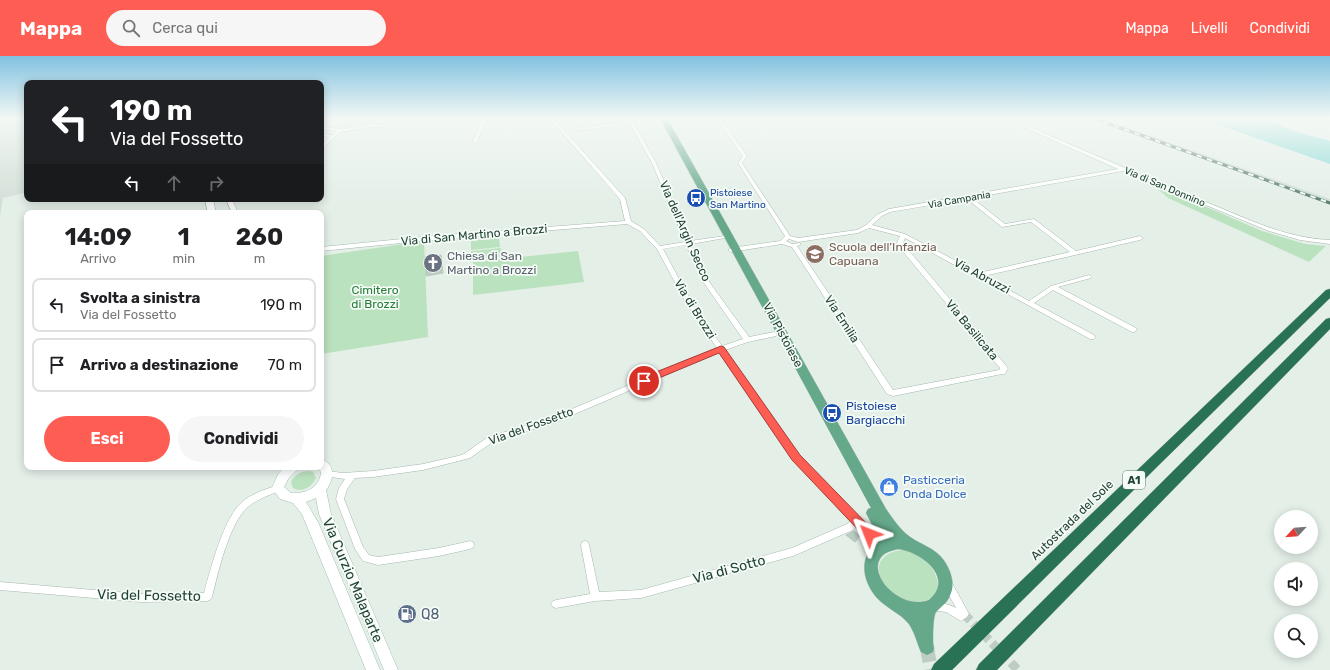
<!DOCTYPE html>
<html lang="it">
<meta charset="utf-8">
<style>
:root{--surface:#fff;--page:#f6f6f6;--text:#202124;--muted:#757577;--line:#e0e0e0;--accent:#fe5d53}
body{margin:0;font-family:Rubik,sans-serif;background:var(--page);color:var(--text);height:100vh;display:flex;flex-direction:column;font-size:15px;white-space:nowrap}
*{box-sizing:border-box;margin:0}
p{font-size:13px;color:var(--muted)}
.icon{flex:none;width:22px;height:22px;fill:none;stroke:currentColor;stroke-width:2;stroke-linecap:round;stroke-linejoin:round}
.map{position:relative;flex:1;overflow:hidden}
.sheet{position:absolute;left:24px;top:154px;width:300px;height:260px;display:flex;flex-direction:column;background:var(--surface);border-radius:8px;box-shadow:0 2px 10px #0003}
.sheet>*{flex:none}
.guide{position:absolute;left:24px;top:24px;width:300px;height:122px;border-radius:8px;box-shadow:0 2px 10px #0003;background:#202124;color:#fff;overflow:hidden}
.needle{width:26px;rotate:244deg}
.fabs{position:absolute;left:1274px;top:454px;display:grid;gap:8px}
.fabs a{display:grid;place-items:center;width:44px;height:44px;border-radius:50%;background:var(--surface);box-shadow:0 2px 10px #0003;font-size:20px}
.pin{position:absolute;display:grid;place-items:center;width:34px;height:34px;color:#fff;margin:-17px;border:2px solid #fff;border-radius:50%;box-shadow:0 1px 4px #0007}
.me{position:absolute;width:44px;margin:-22px;rotate:315deg;stroke-linejoin:round;filter:drop-shadow(0 0 3px #0008)}
.turn{display:flex;align-items:center;gap:14px;height:84px;padding:0 20px;font-size:18px}
.turn .icon{width:52px;height:52px;stroke-width:2.5}
.turn b{display:block;font-size:28px;line-height:34px}
.lanes{display:flex;align-items:center;height:38px;padding:0 20px;background:#0003;justify-content:center;gap:20px;direction:ltr}
.lanes .off{opacity:.35}
.eta{display:flex;justify-content:space-evenly;align-items:center;height:68px;text-align:center}
.eta b{font-size:24px;font-weight:700;line-height:28px}
.action{display:flex;gap:8px;margin-top:auto;padding:8px 20px}
.action a{flex:1;height:46px;border-radius:24px;background:var(--accent);color:#fff;font-size:16px;font-weight:700;line-height:46px;text-align:center}
.action a+a{background:var(--page);color:var(--text)}
ul{padding:0;list-style:none}
li{display:flex;align-items:center;gap:12px;height:54px;margin:0 8px 6px;padding:0 12px;border:2px solid var(--line);border-radius:8px}
li div{flex:1}
li b{display:block;font-size:15px}
li em{font-style:normal}
header{display:flex;align-items:center;gap:24px;box-sizing:border-box;height:56px;padding:0 20px;background:var(--accent);color:#fff}
header strong{font-size:19px}
nav{display:flex;gap:22px;margin-inline-start:auto;font-size:14px}
.search{width:280px;height:36px;background:var(--page);display:flex;align-items:center;gap:10px;box-sizing:border-box;padding:0 14px;border-radius:22px;color:var(--muted);font-size:15px}
.map>svg:first-child{display:block}
.built{fill:#d2dfd7}
.green{fill:#bbe2bf}
.water{fill:#88d8d5}
.building{fill:#bccdc3;stroke:#b6c9bd}
.lines{fill:none;stroke-linecap:round;stroke-linejoin:round}
.street-tunnel{stroke:#bdcdc4;stroke-width:9;stroke-dasharray:9 4.5;stroke-linecap:butt}
.primary-tunnel{stroke:#bdcdc4;stroke-width:14;stroke-dasharray:14 7;stroke-linecap:butt}
.street-casing{stroke:#a6b8ae;stroke-width:1}
.secondary-casing{stroke:#a4bfb1;stroke-width:1}
.primary-casing{stroke:#c1cac6;stroke-width:1}
.highway-casing{stroke:#c1cac6;stroke-width:1}
.street{fill:#fff;fill-rule:evenodd}
.secondary{fill:#fff;fill-rule:evenodd}
.primary{fill:#65a88a;fill-rule:evenodd}
.highway{fill:#2a7255;fill-rule:evenodd}
.rail-casing{stroke:#5c7e6e;stroke-width:3}
.rail{stroke:#f5fbf7;stroke-width:2;stroke-dasharray:5.5;stroke-linecap:butt}
.route{fill:#fe5d53;stroke:#a53c36}
.labels{text-anchor:middle;stroke-width:3.5;stroke-linejoin:round;paint-order:stroke}
.far-street-label{font-size:10px;fill:#214333;stroke:#f5fbf7}
.far-transit-label{font-size:10px;fill:#164399;stroke:#f5fbf7;text-anchor:start}
.shield{fill:#f5fbf7;stroke:#617a6e;stroke-width:1}
.shield-label{font-size:11px;font-weight:bold;fill:#214333}
.street-label{font-size:12px;fill:#214333;stroke:#f5fbf7}
.education-label{font-size:12px;fill:#785e54;stroke:#f5fbf7;text-anchor:start}
.worship-label{font-size:12px;fill:#5b616d;stroke:#f5fbf7;text-anchor:start}
.park-label{font-size:12px;fill:#277e38;stroke:#f5fbf7}
.transit-label{font-size:12px;fill:#164399;stroke:#f5fbf7;text-anchor:start}
.shop-label{font-size:12px;fill:#366cbe;stroke:#f5fbf7;text-anchor:start}
.near-street-label{font-size:14px;fill:#214333;stroke:#f5fbf7}
.near-service-label{font-size:14px;fill:#4e5e75;stroke:#f5fbf7;text-anchor:start}
</style>
<header>
<strong>Mappa</strong>
<div class="search"><svg class="icon" aria-label="search" viewBox="0 0 24 24"><circle cx="10" cy="10" r="6"/><path d="M15 15l6 6"/></svg>Cerca qui</div>
<nav><a>Mappa</a><a>Livelli</a><a>Condividi</a></nav>
</header>
<div class="map">
<svg width="1330" height="614" viewBox="0 0 1330 614">
<rect width="100%" height="100%" fill="#e4efe8"/>
<path class="built" d="M0 62H27V136L3 142 0 160Z
M321 62H378L371 69 367 71 340 73 347 64H321Z
M1090 62H1100L1330 143V148Z"/>
<path class="green" d="M1149 126 1262 175 1305 188 1326 190 1309 206 1168 142Z
M499 181 500 191 471 194V185Z
M424 185 428 281 321 298V200Z
M501 192V201L471 204V195Z
M578 195 584 226 473 239V206Z
M310 415 313 416 316 422C312 431 302 437 293 432L291 426C295 418 302 415 310 415Z
M902 494C908 495 914 496 919 499 935 509 950 539 923 545 889 553 855 500 902 494Z"/>
<path class="water" d="M1199 62H1261L1297 76 1330 85V108Z"/>
<path class="building" d="M441 199 443 217 426 220 425 201Z
M854 475 860 480 855 486 846 479Z"/>
<g class="lines">
<path class="street-tunnel" d="M964 558 1018 614"/>
<path class="primary-tunnel" d="M927 592 931 614"/>
<g class="street-casing">
<path id="street" d="M378 62H382L377 69 396 70 398 71 396 72 371 71 340 76 321 94V90L330 81 321 80V78L333 79 337 75 321 73V71L344 73 373 68Z
M477 62H535L533 63H487L477 86 475 87 473 86 482 63Z
M549 62H553L625 142 631 165 644 173 660 190 685 186 652 107 630 68 574 75 572 74 574 73 628 65 627 62H631L656 107 690 185 725 180V182L691 188 710 227 749 281 774 276 777 278 776 280 748 286 725 294 799 400 872 475 888 486 889 489 888 492 885 493 874 486 879 497 878 500 875 501 872 500 860 476V475L856 471 853 474 793 500 641 542 595 545 556 552 553 551 551 548 553 545 556 544 590 538 581 489 582 486 585 485 588 486 589 489 599 536 641 534 792 492 847 468 850 465 793 404 719 296 554 367 494 385 470 402 423 414 373 421 355 422 347 433 344 443 363 491 369 499 378 501 439 492 470 485 473 486 474 489 473 492 470 493 439 500 378 509 363 505 355 493 336 443 339 432 345 423 324 420 323 418 324 416 327 415 343 417 373 415 423 408 458 400 464 398 488 381 548 363 717 292 686 247 657 193 640 175 627 168 432 184 321 195V191L432 180 625 165 620 143ZM686 189 704 227 743 283 722 290 692 247 663 193Z
M716 62H720L747 100 742 107 790 180 798 182 857 174 866 169 878 158 889 153 1118 113 1003 62H1009C1075 90 1140 119 1206 146 1248 163 1285 182 1330 184V188L1300 184 1269 175 1123 115 972 142 1005 168 1034 163 1076 195 1140 180 1142 181V183L1140 184 984 220 1029 245 1051 230 1089 219 1091 220 1092 221 1091 222 1058 231 1136 272 1137 274 1134 276H1132L1053 234 1034 247 1094 279 1095 281 1094 283H1090L905 182 903 187 905 190 1008 312 1005 318H1002L893 340 887 338 792 191 782 188 731 196 728 194 731 192 780 185 785 180 738 107 743 100ZM967 143 1002 171 1031 166 1070 196 979 217 905 178 872 169 882 160 890 156ZM869 172 900 180 897 187 900 192 1000 312 999 314 893 334 797 190 800 189V187L792 188 786 185 789 183 798 186 858 177Z
M226 143H232L238 157H232Z
M278 429 281 430 282 432 281 434C270 439 257 443 248 451 229 467 218 517 212 541L210 544 207 545 141 546 0 534V526L141 538 204 537C211 512 223 463 242 446 251 438 266 433 278 429Z
M948 524 951 525 969 558 967 561 961 565 946 556 929 554 927 551 929 548C937 545 948 548 956 552L943 528 945 525Z"/>
</g>
<g class="secondary-casing">
<path id="secondary" d="M205 143H213L216 157H208Z
M321 403C336 408 334 424 326 434L331 458 398 614H384L319 458 316 442 306 446 318 466 380 614H366L302 458 293 447 280 443 272 432C280 414 279 411 300 411L288 423 284 431 291 437C305 438 320 432 321 416L317 411H321Z"/>
</g>
<g class="primary-casing">
<path id="primary" d="M660 62H667L886 453C891 460 896 468 903 475 920 492 940 489 950 516 952 522 954 530 951 537 948 548 937 553 935 558 933 565 933 578 933 585 933 590 935 591 933 596L927 599 921 596C917 587 915 577 909 568 900 557 888 553 878 543 863 527 857 501 878 487L875 474 866 457 868 453 871 452ZM898 493C922 496 955 522 929 544 898 556 861 512 886 497 889 495 894 494 898 493Z"/>
</g>
<g class="highway-casing">
<path id="highway" d="M1330 233V242L1163 405 952 614H931L934 608 1326 234Z
M1330 262V273L997 614H976L979 608 1326 263Z"/>
</g>
<use href="#street" class="street"/>
<use href="#secondary" class="secondary"/>
<use href="#primary" class="primary"/>
<use href="#highway" class="highway"/>
<g class="rail-casing">
<path id="rail" d="M1093 62 1330 147"/>
</g>
<use href="#rail" class="rail"/>
</g>
<linearGradient id="sky" x2="0" y2="1"><stop stop-color="#81c2e0"/><stop offset="0.42" stop-color="#f3f8f5"/><stop offset="1" stop-color="#f3f8f5" stop-opacity="0"/></linearGradient>
<rect width="1330" height="148" fill="url(#sky)"/>
<path class="route" d="M721 290 724 291 800 399 873 474 874 478 873 481 869 482 865 481 792 404 719 297 647 327 644 328 639 325 641 322Z"/>
<defs>
<g id="bus-disc" transform="scale(1)"><circle r="9.5" fill="#1a4fb4" stroke="#f5fbf7"/><path d="M-5-6H5V4H4V6H2V4H-2V6H-4V4H-5ZM-3.5-4V0h7V-4ZM-3.5 1.2v1.5H-2V1.2ZM2 1.2v1.5H3.5V1.2Z" fill="#fff"/></g>
<g id="school-disc" transform="scale(1)"><circle r="9.5" fill="#8d6e63" stroke="#f5fbf7"/><path d="M0-5L7-2L0 1L-7-2ZM-4 1L0 2.5L4 1V4Q0 6-4 4Z" fill="#fff"/></g>
<g id="church-disc" transform="scale(1)"><circle r="9.5" fill="#6b7280" stroke="#f5fbf7"/><path d="M-1.2-6h2.4v3.5h3.3v2.4h-3.3V6h-2.4V-.1h-3.3v-2.4h3.3Z" fill="#fff"/></g>
<g id="shop-disc" transform="scale(1)"><circle r="9.5" fill="#3f7fe0" stroke="#f5fbf7"/><path d="M-5-2.5h2.3a2.7 3.5 0 0 1 5.4 0H5L5.5 6h-11ZM-1.5-2.5h3a1.5 2.3 0 0 0-3 0Z" fill="#fff"/></g>
<g id="fuel-disc" transform="scale(1)"><circle r="9.5" fill="#5c6f8a" stroke="#f5fbf7"/><path d="M-5.5-6h7V0h2V4h1.3V-2.5L3-4.5l.8-.8L6-3V5H2.5V1h-1V6h-7ZM-4.2-4.7v3.2H.2V-4.7Z" fill="#fff"/></g>
</defs>
<g fill-rule="evenodd">
<use href="#bus-disc" x="696" y="142"/>
<use href="#school-disc" x="815" y="198"/>
<use href="#church-disc" x="433" y="207"/>
<use href="#bus-disc" x="832" y="357"/>
<use href="#shop-disc" x="889" y="431"/>
<use href="#fuel-disc" x="407" y="558"/>
</g>
<g class="labels">
<g class="far-street-label">
<text transform="translate(1165 130) rotate(23)" y="4">Via di San Donnino</text>
<text transform="translate(959 143) rotate(-10)" y="4">Via Campania</text>
</g>
<g class="far-transit-label">
<text x="710" y="140">Pistoiese<tspan x="710" dy="12">San Martino</tspan></text>
</g>
<rect class="shield" x="1123" y="415" width="22" height="18" rx="3"/>
<g class="shield-label">
<text x="1134" y="428">A1</text>
</g>
<g class="street-label">
<text transform="translate(685 175) rotate(66)" y="4">Via dell'Argin Secco</text>
<text transform="translate(474 179) rotate(-5)" y="4">Via di San Martino a Brozzi</text>
<text transform="translate(982 220) rotate(28)" y="4">Via Abruzzi</text>
<text transform="translate(695 253) rotate(58)" y="4">Via di Brozzi</text>
<text transform="translate(842 263) rotate(57)" y="4">Via Emilia</text>
<text transform="translate(972 274) rotate(50)" y="4">Via Basilicata</text>
<text transform="translate(783 279) rotate(62)" y="4">Via Pistoiese</text>
<text transform="translate(531 370) rotate(-20)" y="4">Via del Fossetto</text>
<text transform="translate(1072 464) rotate(-44)" y="4">Autostrada del Sole</text>
</g>
<g class="education-label">
<text x="829" y="195">Scuola dell’Infanzia<tspan x="829" dy="14">Capuana</tspan></text>
</g>
<g class="worship-label">
<text x="447" y="204">Chiesa di San<tspan x="447" dy="14">Martino a Brozzi</tspan></text>
</g>
<g class="park-label">
<text x="375" y="238">Cimitero<tspan x="375" dy="14">di Brozzi</tspan></text>
</g>
<g class="transit-label">
<text x="846" y="354">Pistoiese<tspan x="846" dy="14">Bargiacchi</tspan></text>
</g>
<g class="shop-label">
<text x="903" y="428">Pasticceria<tspan x="903" dy="14">Onda Dolce</tspan></text>
</g>
<g class="near-street-label">
<text transform="translate(729 513) rotate(-15)" y="5">Via di Sotto</text>
<text transform="translate(353 524) rotate(67)" y="5">Via Curzio Malaparte</text>
<text transform="translate(149 539) rotate(1)" y="5">Via del Fossetto</text>
</g>
<g class="near-service-label">
<text x="421" y="563">Q8</text>
</g>
</g>
</svg>
<div class="fabs">
<a><svg class="needle" viewBox="-14 -14 28 28"><path d="M0-13l5 13h-10z" fill="#e53935"/><path d="M0 13l5-13h-10z" fill="#757577"/></svg></a>
<a><svg class="icon" aria-label="sound" viewBox="0 0 24 24"><path d="M4 9h4l5-4v14l-5-4H4zM17 9q2 3 0 6"/></svg></a>
<a><svg class="icon" aria-label="search" viewBox="0 0 24 24"><circle cx="10" cy="10" r="6"/><path d="M15 15l6 6"/></svg></a>
</div>
<div class="pin" style="left:644px;top:325px;background:#d93025"><svg class="icon" aria-label="arrive" viewBox="0 0 24 24"><path d="M6 21V4h12l-3 4 3 4H6"/></svg></div>
<svg class="me" style="left:869px;top:478px" viewBox="-20 -20 40 40"><path d="M0-17L14 15 0 8-14 15z" fill="#fe5d53" stroke="#fff" stroke-width="4"/></svg>
<div class="guide">
<div class="turn"><svg class="icon" aria-label="left" viewBox="0 0 24 24"><path d="M17 20v-9H6M10 6l-5 5 5 5"/></svg><div><b>190 m</b>Via del Fossetto</div></div>
<div class="lanes"><svg class="icon" aria-label="left" viewBox="0 0 24 24"><path d="M17 20v-9H6M10 6l-5 5 5 5"/></svg><svg class="icon off" aria-label="ahead" viewBox="0 0 24 24"><path d="M12 20V5M6 11l6-6 6 6"/></svg><svg class="icon off" aria-label="right" viewBox="0 0 24 24"><path d="M7 20v-9h11M14 6l5 5-5 5"/></svg></div>
</div>
<section class="sheet">
<div class="eta">
<div><b>14:09</b><p>Arrivo</p></div>
<div><b>1</b><p>min</p></div>
<div><b>260</b><p>m</p></div>
</div>
<ul>
<li><svg class="icon" aria-label="left" viewBox="0 0 24 24"><path d="M17 20v-9H6M10 6l-5 5 5 5"/></svg><div><b>Svolta a sinistra</b><p>Via del Fossetto</p></div><em>190 m</em></li>
<li><svg class="icon" aria-label="arrive" viewBox="0 0 24 24"><path d="M6 21V4h12l-3 4 3 4H6"/></svg><div><b>Arrivo a destinazione</b></div><em>70 m</em></li>
</ul>
<div class="action"><a>Esci</a><a>Condividi</a></div>
</section>
</div>
